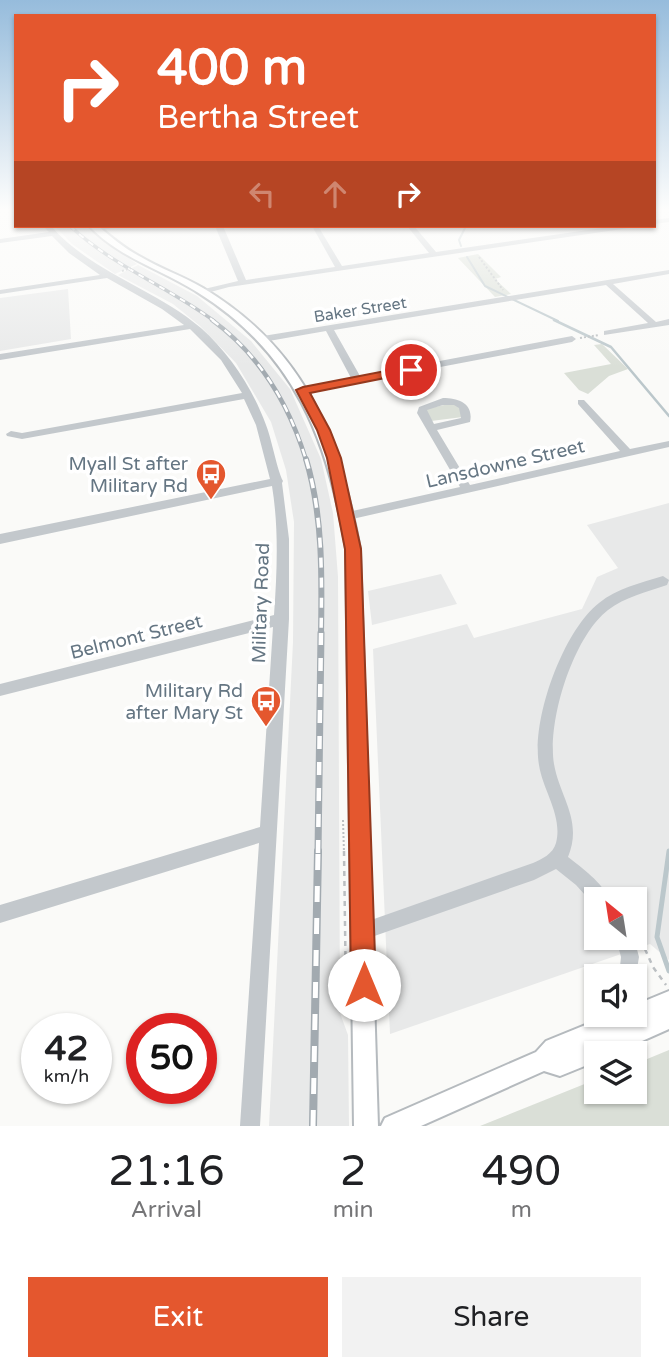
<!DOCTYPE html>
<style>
:root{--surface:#fff;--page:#f2f2f2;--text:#202124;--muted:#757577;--accent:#e4572e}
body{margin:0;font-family:"Varela Round",sans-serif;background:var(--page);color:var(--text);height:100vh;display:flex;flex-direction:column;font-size:26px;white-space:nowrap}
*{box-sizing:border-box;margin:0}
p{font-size:23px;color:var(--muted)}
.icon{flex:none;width:38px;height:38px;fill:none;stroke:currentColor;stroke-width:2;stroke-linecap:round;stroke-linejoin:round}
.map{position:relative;height:1126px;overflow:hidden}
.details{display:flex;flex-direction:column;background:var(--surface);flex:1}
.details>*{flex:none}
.hud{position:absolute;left:14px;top:14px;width:642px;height:214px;border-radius:0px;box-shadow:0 2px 5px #0004;background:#e4572e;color:#fff;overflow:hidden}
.needle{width:46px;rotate:330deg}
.controls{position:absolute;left:584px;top:887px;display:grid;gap:14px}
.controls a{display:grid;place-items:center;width:63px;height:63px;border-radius:0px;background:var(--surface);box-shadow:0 2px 5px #0004;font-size:35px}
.speed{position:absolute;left:21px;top:1013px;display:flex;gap:14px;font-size:35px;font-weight:700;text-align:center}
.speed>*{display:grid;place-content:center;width:91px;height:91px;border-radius:50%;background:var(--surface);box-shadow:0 2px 5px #0004;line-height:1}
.speed small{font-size:18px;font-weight:400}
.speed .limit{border:10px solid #d22;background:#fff;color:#111}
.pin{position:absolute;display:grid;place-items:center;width:60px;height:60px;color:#fff;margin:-30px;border:4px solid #fff;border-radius:50%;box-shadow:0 2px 7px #0007}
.me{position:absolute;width:77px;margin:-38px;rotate:0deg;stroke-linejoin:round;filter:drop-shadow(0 0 5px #0008)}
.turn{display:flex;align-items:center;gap:24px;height:147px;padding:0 28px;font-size:32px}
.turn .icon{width:91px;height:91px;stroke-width:2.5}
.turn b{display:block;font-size:49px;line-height:60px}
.lanes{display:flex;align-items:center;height:66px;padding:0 28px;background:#0003;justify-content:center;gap:35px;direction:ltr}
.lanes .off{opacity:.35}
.eta{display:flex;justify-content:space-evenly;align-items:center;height:119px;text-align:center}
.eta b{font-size:42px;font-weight:600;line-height:49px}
.button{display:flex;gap:14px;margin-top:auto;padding:14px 28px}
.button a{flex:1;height:80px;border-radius:0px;background:var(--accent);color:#fff;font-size:28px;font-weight:600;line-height:80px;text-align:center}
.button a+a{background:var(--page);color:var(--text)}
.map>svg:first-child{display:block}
.built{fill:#e8e9e9;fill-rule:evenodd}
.green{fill:#dadfd7}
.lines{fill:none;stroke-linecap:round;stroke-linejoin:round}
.stream-far2{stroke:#bbc7cb;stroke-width:2}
.stream-far1{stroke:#bbc7cb;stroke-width:2.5}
.stream{stroke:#bbc7cb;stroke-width:5}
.major-casing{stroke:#b5babe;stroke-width:4}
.path-far1{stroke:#bbbfc2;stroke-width:2;stroke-dasharray:2 2;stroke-linecap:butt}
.path{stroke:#bbbfc2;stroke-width:2.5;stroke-dasharray:5 5;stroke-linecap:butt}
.minor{fill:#c3c8cc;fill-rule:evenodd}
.major{fill:#fff;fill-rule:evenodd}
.rail-far4-casing{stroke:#a2aab0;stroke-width:3.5}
.rail-far3-casing{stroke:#a2aab0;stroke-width:4.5}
.rail-far2-casing{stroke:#a2aab0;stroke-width:6}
.rail-far1-casing{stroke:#a2aab0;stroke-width:7}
.rail-casing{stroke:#a2aab0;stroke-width:8}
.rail-far4{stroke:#fff;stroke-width:2;stroke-dasharray:6;stroke-linecap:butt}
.rail-far3{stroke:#fff;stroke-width:2.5;stroke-dasharray:8;stroke-linecap:butt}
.rail-far2{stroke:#fff;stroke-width:3.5;stroke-dasharray:10;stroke-linecap:butt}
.rail-far1{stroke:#fff;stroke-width:4.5;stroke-dasharray:13;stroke-linecap:butt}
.rail{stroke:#fff;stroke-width:5;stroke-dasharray:16;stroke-linecap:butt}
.path-bridge{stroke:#bbbfc2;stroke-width:2;stroke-dasharray:2 2;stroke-linecap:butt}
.route{fill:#e4572e;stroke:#94391e;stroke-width:2}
.labels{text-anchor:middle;stroke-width:7;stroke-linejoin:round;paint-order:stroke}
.far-street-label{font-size:16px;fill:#657683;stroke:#fff}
.poi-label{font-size:19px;fill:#657683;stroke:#fff;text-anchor:end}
.street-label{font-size:19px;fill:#657683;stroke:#fff}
</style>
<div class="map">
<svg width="669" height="1126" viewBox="0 0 669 1126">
<rect width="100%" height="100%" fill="#fafaf8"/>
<path class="built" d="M55 226H84L137 264 115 274 72 244Z
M138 265 197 296 251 341 290 389 321 459 333 513 338 577 340 1013 348 1035 349 1126H269L293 642 294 522 286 470 271 422 236 363 200 326 173 304 118 275Z
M68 289 71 339 0 351V298Z
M669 503V960L650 944 390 1034 373 649 467 624 474 638 582 609 597 577 618 568 587 525ZM597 900H635V938H597Z
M441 574 457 604 372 625 368 591Z"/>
<path class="green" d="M478 254 501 277 495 279 511 294 495 297 458 258Z
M602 344 628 369 609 376 588 394 579 390 564 373 611 364 594 345Z
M453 403 459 407 463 417 431 421 426 409Z
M669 1050V1126H480L597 1079V1092H635V1064Z"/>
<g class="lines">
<path class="stream-far2" d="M461 246 459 240 466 226
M467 257 485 286 558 321"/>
<path class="stream-far1" d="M554 320 611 347 669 416"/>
<path class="stream" d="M669 851 657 937 669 971"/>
<g class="major-casing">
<path id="major" d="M89 226H98C111 237 125 249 141 257 161 269 183 276 203 288 305 349 339 437 360 549L378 1126H354L346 549C328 440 295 353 197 292 160 269 120 258 89 226Z
M669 991V1029L613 1054H597V1061L560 1076 544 1071 421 1126H381L385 1118 536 1052 546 1041 610 1015H635V1005Z"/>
</g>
<path class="path-far1" d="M479 257 503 290
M580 338 599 335
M343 820 344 853"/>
<path class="path" d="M344 851 346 996
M614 892 619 900
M641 940 653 967 666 985"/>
<path class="minor" d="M669 218V222L654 224V220Z
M43 226H51C92 273 154 288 201 328 230 354 253 389 266 425 272 440 277 470 283 481L282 483 289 539V619L260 1126H240L259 843 0 923V905L260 827 273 627 0 696V684L274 615C277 572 279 529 272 486L0 544V534L270 479 256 425 244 399 22 439 7 436 6 434 11 431 22 433 242 393 221 360 190 329 0 360V354L184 325 162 309 107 278 0 294V290L100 275 69 253 52 236 0 243V239L49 232Z
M105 226H124L96 231 92 229Z
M215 226H223L246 280 335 267 312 226H318L342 266 429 253 407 226H414L436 252 616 226H633L629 228 229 287 203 294H200V290L238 281Z
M669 270V274L613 284 656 322 669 319V325L604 335V331L648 323 606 285 334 330 360 376 572 336 576 339 572 342 303 393 298 390 300 388 351 378 326 331 263 342 259 339 263 336Z
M443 398C459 398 474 404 470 422L437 430 470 485 620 451 578 404V400H584L630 449 669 441V447L348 520 344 519 342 516 348 512 460 487 417 413 419 407ZM443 405H454L459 408 461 418 434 424 427 410Z
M663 576 669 580 667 585C647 592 625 597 608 610 573 637 547 721 554 764 560 798 583 820 568 857 582 868 602 882 610 900H597V907L595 906 576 885 556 869 534 880 363 940 357 937 354 931 357 925 533 863C542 859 553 854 556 843 563 816 543 791 539 765 531 720 563 631 599 603 617 588 641 583 663 576Z
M616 938H634L639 957 635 981V976H619L621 957Z"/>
<use href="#major" class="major"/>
<g class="rail-far4-casing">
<path id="rail-far4" d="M70 226C113 266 168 287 214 321"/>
</g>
<g class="rail-far3-casing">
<path id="rail-far3" d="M212 320C260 355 289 404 306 460"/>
</g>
<g class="rail-far2-casing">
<path id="rail-far2" d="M306 459C323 515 322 576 321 635"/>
</g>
<g class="rail-far1-casing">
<path id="rail-far1" d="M318 853 321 633"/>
</g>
<g class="rail-casing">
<path id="rail" d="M313 1126 318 851"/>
</g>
<use href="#rail-far4" class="rail-far4"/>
<use href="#rail-far3" class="rail-far3"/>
<use href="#rail-far2" class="rail-far2"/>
<use href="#rail-far1" class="rail-far1"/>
<use href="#rail" class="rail"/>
<path class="path-bridge" d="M122 271 131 268"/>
</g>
<linearGradient id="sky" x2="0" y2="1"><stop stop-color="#96bcdc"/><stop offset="0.57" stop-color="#fdfdfc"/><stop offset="1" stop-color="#fdfdfc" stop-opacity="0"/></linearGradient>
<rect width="669" height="367" fill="url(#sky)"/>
<path class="route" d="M411 366 417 370 415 372 310 393 330 430 341 458 361 549 376 985 372 993 364 997 355 993 351 985 345 549 327 458 317 430 296 390 303 387Z"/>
<defs>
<g id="bus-pin" transform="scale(1.575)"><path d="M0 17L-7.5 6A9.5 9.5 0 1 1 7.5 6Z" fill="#e4572e" stroke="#fff"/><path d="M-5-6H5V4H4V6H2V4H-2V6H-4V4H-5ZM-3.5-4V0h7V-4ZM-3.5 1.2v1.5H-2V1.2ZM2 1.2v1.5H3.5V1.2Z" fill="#fff"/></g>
</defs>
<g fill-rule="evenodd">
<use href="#bus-pin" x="211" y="474"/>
<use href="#bus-pin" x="266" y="701"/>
</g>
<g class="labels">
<g class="far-street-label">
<text transform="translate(360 309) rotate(-9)" y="6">Baker Street</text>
</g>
<g class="poi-label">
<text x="188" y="470">Myall St after<tspan x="188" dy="22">Military Rd</tspan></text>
<text x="243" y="697">Military Rd<tspan x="243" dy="22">after Mary St</tspan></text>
</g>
<g class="street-label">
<text transform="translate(505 463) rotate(-13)" y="7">Lansdowne Street</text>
<text transform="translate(260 603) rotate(-88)" y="7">Military Road</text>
<text transform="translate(136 636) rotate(-14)" y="7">Belmont Street</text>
</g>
</g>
</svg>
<div class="controls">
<a><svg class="needle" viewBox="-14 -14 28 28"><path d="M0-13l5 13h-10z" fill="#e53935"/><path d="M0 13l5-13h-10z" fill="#757577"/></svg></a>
<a><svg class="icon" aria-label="sound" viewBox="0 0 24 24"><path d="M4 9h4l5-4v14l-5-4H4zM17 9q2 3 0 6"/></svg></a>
<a><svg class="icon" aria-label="layers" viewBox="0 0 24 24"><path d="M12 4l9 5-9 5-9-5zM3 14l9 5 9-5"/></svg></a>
</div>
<div class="speed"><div>42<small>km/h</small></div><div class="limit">50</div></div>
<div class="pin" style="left:411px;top:370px;background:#d93025"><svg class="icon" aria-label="arrive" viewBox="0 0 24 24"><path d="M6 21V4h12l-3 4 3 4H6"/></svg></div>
<svg class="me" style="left:364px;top:985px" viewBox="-20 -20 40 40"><circle r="19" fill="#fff"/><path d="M0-13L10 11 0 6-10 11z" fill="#e4572e"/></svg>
<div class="hud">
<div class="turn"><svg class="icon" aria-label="right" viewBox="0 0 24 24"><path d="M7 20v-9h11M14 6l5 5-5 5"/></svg><div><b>400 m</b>Bertha Street</div></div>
<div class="lanes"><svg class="icon off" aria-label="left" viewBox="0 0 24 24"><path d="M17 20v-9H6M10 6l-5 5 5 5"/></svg><svg class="icon off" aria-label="ahead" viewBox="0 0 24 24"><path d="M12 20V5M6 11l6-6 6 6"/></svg><svg class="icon" aria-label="right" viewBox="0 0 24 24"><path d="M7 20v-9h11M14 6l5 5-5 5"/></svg></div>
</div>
</div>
<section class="details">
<div class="eta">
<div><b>21:16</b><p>Arrival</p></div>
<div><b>2</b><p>min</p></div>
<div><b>490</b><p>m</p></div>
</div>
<div class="button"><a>Exit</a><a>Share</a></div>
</section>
